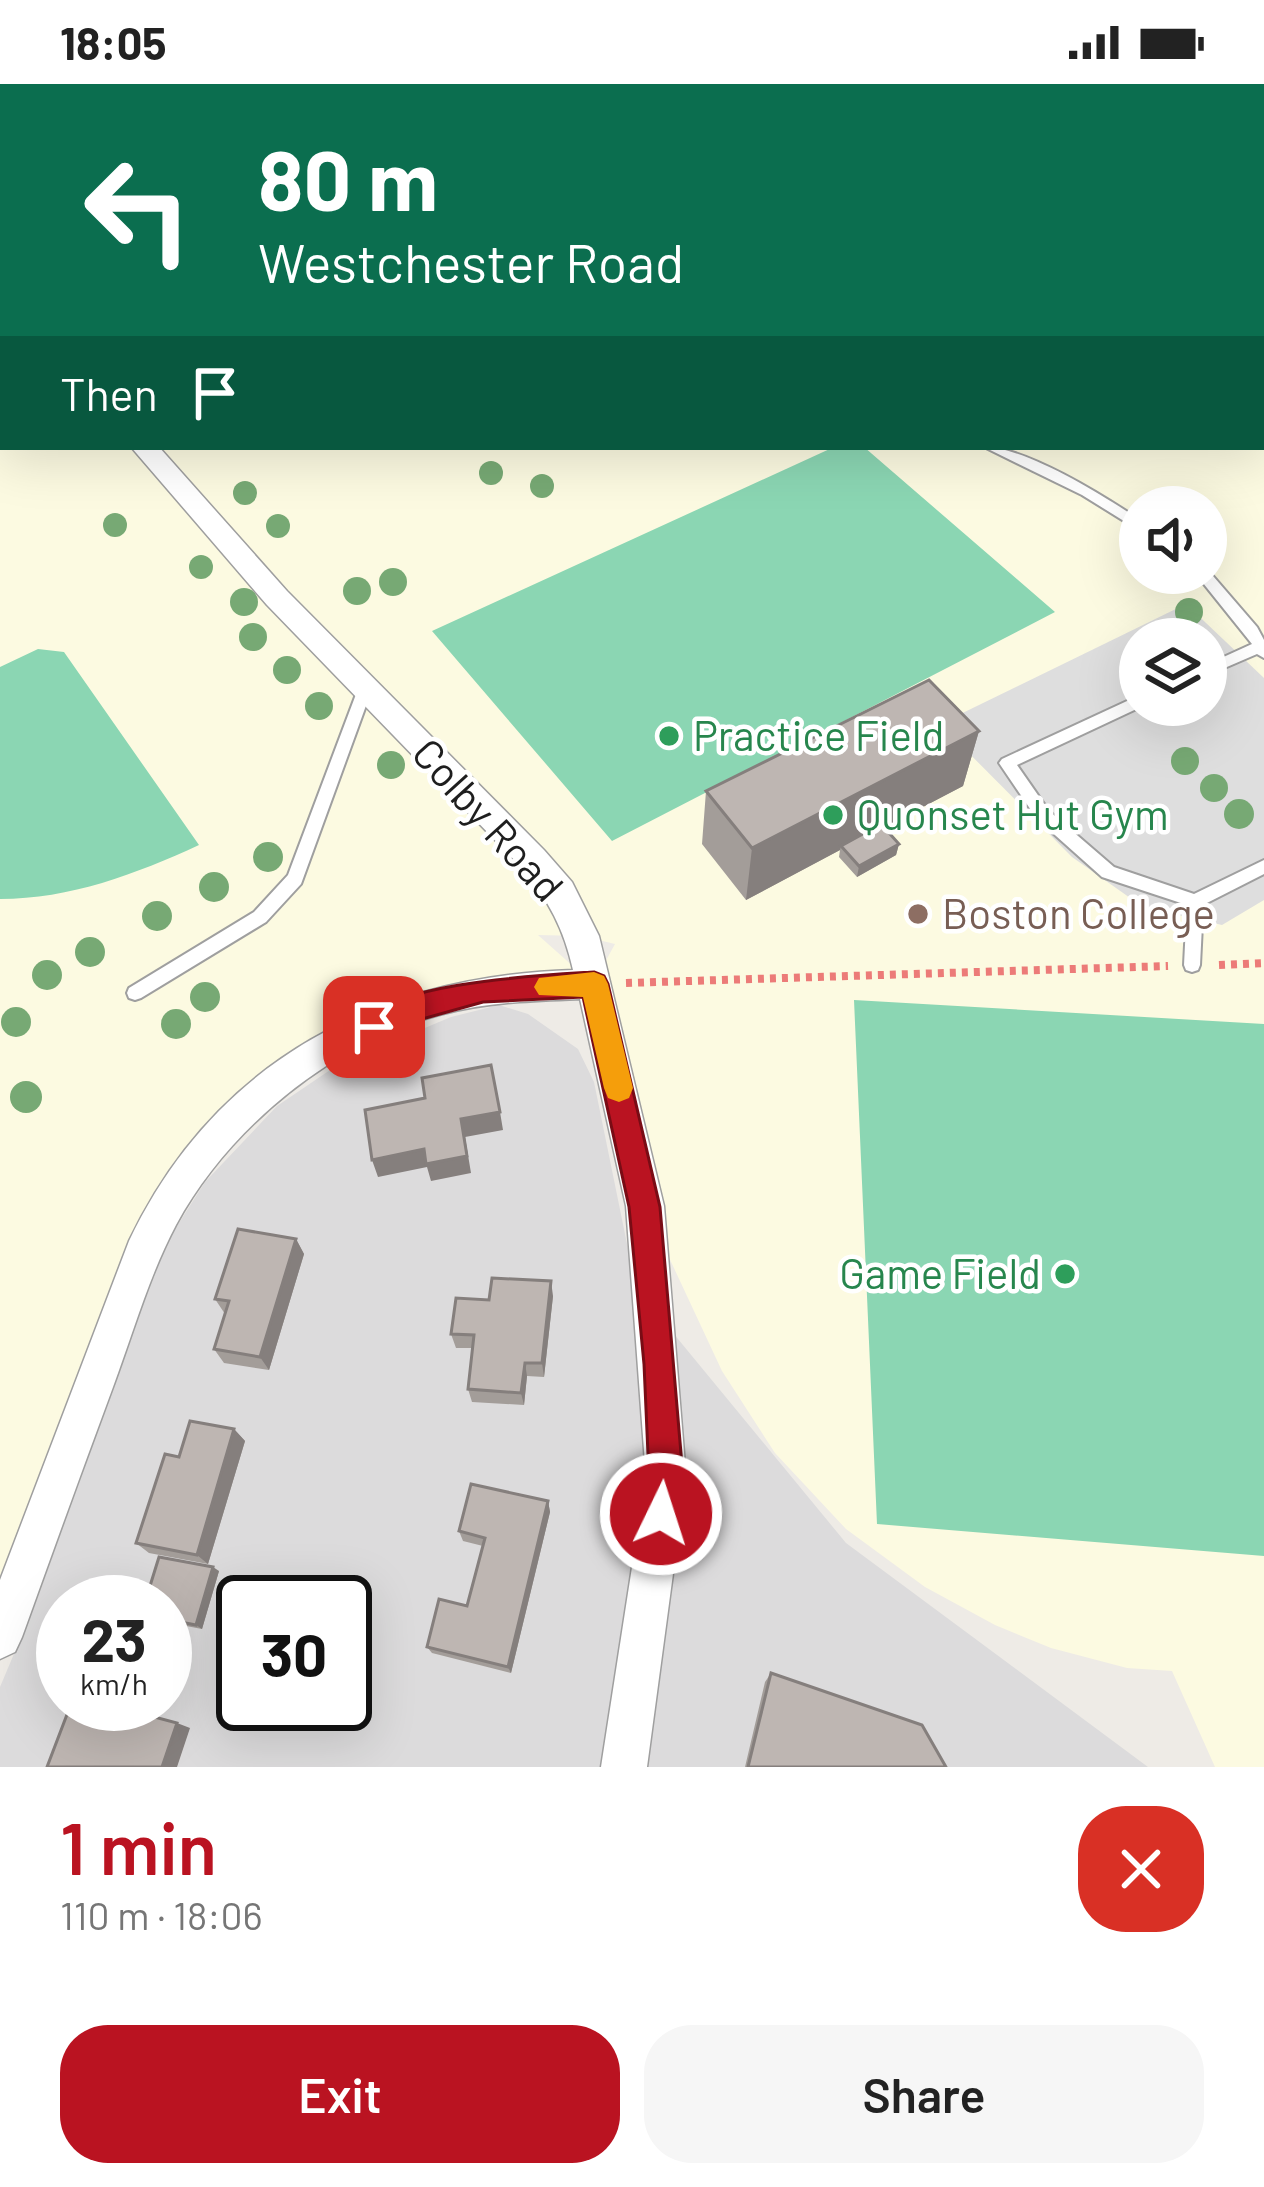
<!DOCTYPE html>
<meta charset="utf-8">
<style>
:root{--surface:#fff;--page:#f6f6f6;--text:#222;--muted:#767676;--accent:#ba1321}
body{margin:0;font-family:Barlow,sans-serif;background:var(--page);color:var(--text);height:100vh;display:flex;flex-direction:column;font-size:45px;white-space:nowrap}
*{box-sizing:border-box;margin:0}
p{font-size:39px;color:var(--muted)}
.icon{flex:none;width:66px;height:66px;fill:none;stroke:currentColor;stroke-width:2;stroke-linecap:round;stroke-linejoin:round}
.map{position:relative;height:1683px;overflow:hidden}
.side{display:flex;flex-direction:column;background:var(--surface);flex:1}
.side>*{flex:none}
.guide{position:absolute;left:0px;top:0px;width:1266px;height:366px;box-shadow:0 12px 48px #0002;background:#0b6e4f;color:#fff;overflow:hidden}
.buttons{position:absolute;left:1119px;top:402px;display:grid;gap:24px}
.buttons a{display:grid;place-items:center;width:108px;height:108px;border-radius:50%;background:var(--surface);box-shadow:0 12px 48px #0002;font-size:60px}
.speed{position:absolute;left:36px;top:1491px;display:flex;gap:24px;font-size:60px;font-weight:700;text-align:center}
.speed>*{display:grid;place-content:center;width:156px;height:156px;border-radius:50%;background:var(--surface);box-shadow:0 12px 48px #0002;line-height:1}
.speed small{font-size:30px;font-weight:400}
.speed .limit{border:6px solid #111;border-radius:18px;background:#fff;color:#111}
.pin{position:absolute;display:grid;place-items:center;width:102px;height:102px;color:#fff;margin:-51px;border-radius:24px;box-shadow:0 6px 18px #0006}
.me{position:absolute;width:132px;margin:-66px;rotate:4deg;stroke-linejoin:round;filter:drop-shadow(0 0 9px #0008)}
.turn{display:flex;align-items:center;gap:42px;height:252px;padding:0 60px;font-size:54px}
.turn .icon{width:156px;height:156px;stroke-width:2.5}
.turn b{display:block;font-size:84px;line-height:102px}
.then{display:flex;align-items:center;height:114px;padding:0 60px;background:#0003;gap:24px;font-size:45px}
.round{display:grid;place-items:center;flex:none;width:126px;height:126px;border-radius:48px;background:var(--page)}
.headline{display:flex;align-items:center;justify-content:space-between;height:204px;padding:0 60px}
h1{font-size:72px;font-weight:600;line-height:90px;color:var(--accent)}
.action{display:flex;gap:24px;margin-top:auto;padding:24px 60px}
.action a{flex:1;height:138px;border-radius:48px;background:var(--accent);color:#fff;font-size:48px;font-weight:600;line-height:138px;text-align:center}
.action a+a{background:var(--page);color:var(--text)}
.status{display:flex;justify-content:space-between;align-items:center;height:84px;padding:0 60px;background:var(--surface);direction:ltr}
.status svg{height:33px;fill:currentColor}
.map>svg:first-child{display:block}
.residential{fill:#dcdbdc;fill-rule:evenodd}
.education{fill:#fcfae1;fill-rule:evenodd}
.pitch{fill:#8bd6b3}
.parking{fill:#dedede;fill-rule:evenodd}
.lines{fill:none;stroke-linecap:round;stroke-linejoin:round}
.service-casing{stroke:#9f9f9f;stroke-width:4}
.minor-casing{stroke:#9f9f9f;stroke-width:3}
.path-far1{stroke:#ec7b78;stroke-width:6;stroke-dasharray:4.5 4.5;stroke-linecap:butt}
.path{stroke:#ec7b78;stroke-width:8;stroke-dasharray:6 6;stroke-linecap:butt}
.service{fill:#fff;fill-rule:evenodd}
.minor{fill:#fff;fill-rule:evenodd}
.tree{fill:#77a974}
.wall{fill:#a39d99}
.shaded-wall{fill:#857f7d}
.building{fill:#beb6b2;stroke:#857f7d;stroke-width:3}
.route{fill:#ba1321;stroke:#790c15;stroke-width:3}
.slow{fill:#f59e0b}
.leisure-dot{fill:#2e9e5b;stroke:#fff;stroke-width:4.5}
.education-dot{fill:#8d6e63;stroke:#fff;stroke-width:4.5}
.labels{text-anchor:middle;stroke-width:9;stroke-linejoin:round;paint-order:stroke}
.leisure-label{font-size:42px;fill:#27864d;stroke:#fff;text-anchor:start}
.street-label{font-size:42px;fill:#1e1e1e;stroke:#fff}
.education-label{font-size:42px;fill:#785e54;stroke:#fff;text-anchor:start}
</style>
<div class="status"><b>18:05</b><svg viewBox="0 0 49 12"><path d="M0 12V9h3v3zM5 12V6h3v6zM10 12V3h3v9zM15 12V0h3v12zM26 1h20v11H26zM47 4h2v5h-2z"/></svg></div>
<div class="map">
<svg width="1264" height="1683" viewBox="0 0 1264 1683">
<rect width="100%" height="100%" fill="#eeebe6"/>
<path class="residential" d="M499 921 528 930 578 965 594 998 636 1204 846 1459 1148 1683H0V1603L38 1513 158 1172 205 1098 277 1022 339 980 451 933ZM63 1518H165V1620H63ZM243 1518H345V1620H243Z"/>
<path class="education" d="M0 0H1264V1683H1215L1172 1587 1127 1584 1051 1564 995 1541 925 1503 846 1445 775 1369 722 1287 645 1122 594 900 483 906 339 959 179 1102 0 1553ZM3 3H1263V363H3ZM1140 423H1206V489H1140ZM1140 555H1206V621H1140ZM538 851 582 852 615 860 593 900Z"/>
<path class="pitch" d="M834 363H864L1055 528 612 757 432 547Z
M38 565 64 568 199 761C136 790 70 815 0 815V583Z
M854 916 1264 940V1472L877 1440Z"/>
<path class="parking" d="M1186 520 1264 594V816L1222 841 1143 823 1072 773 940 640ZM1140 555H1206V621H1140Z"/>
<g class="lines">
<g class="service-casing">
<path id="service" d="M995 0H1005L1003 3H993Z
M0 124H3V130H0Z
M984 363C1026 363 1104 412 1140 436V447L1082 411Z
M1207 485 1257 543 1264 556V574L1257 570 1206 592V581L1252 560 1195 489H1206Z
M365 599 372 605 301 800 266 838 141 914 135 916 129 914 127 909 129 904 254 828 288 791 358 605Z
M1140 611V621H1145L1017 681 1049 727 1114 783 1194 810 1264 776V790L1203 821 1200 881 1198 886 1192 888 1186 886 1184 881 1187 821 1102 793 1037 735 999 679 1002 675Z"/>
</g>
<g class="minor-casing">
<path id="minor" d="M1014 0H1036L1039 3H1016Z
M1263 31H1264V43H1263Z
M1263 99H1264V113H1263Z
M0 173 3 174V191L0 190Z
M0 208H3V224H0Z
M131 363H159L287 507 544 766 572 798 599 852 664 1122 686 1393 647 1683H601L646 1393 626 1122 580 915C533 917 488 918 443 930 335 957 229 1043 176 1141 149 1192 133 1249 113 1303 82 1386 52 1470 22 1553L15 1568 0 1575V1496L129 1157C215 976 379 892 573 886 564 845 549 817 522 784L267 521Z"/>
</g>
<path class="path-far1" d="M1103 0 1108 3
M1228 3 1233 0"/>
<path class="path" d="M1219 881 1264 879
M626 899 1168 882"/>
<use href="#service" class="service"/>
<use href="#minor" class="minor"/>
</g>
<g class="tree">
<circle cx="491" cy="389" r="12"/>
<circle cx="542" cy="402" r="12"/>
<circle cx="245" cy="409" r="12"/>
<circle cx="115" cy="441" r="12"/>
<circle cx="278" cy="442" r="12"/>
<circle cx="201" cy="483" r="12"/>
<circle cx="393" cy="498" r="14"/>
<circle cx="357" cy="507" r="14"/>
<circle cx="244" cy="518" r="14"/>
<circle cx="1189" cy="528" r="14"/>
<circle cx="253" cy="553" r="14"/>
<circle cx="287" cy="586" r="14"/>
<circle cx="319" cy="622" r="14"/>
<circle cx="1185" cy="677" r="14"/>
<circle cx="391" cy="681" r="14"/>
<circle cx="1214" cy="704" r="14"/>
<circle cx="1239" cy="730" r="15"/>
<circle cx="268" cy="773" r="15"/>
<circle cx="214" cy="803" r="15"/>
<circle cx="157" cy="832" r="15"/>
<circle cx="90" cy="868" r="15"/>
<circle cx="47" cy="891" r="15"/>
<circle cx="205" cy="913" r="15"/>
<circle cx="16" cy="938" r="15"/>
<circle cx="176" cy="940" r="15"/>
<circle cx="26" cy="1013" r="16"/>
</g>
<path class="wall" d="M228 0H491L493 3H229Z
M775 0H874L873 3H779Z
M979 647 963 702 884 743 899 760 896 771 857 793 839 773 840 766 746 816 702 760 706 707Z
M296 1155 304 1170 269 1286 224 1279 214 1265 225 1230 215 1215Z
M553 1212 544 1293 527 1292 524 1321 472 1318 468 1305 473 1264H456L451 1250 489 1216Z
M234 1345 245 1357 208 1480 149 1469 136 1459 179 1373Z
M548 1417 550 1428 511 1589 432 1569 427 1563 467 1522 483 1462 463 1457 459 1447Z
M219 1487 202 1545 165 1538V1518Z
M771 1589 946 1683H745L765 1598Z"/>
<path class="shaded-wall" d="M293 0H381L375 3H294Z
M831 0H874L873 3H830Z
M979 647 963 702 843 765 841 762 840 766 746 816 752 764Z
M899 760 896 771 857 793 859 782Z
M500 1028 503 1046 465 1053 471 1089 431 1097 427 1083 378 1093 372 1076 461 1035Z
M296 1155 304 1170 269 1286 260 1273Z
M551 1197 553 1212 544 1293 542 1279Z
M525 1279 527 1292 524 1321 521 1309Z
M234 1345 245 1357 208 1480 197 1471Z
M548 1417 550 1428 511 1589 508 1583Z
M213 1483 219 1487 202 1545 196 1541Z
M177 1639 190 1644 177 1683H162Z"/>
<path class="building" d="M249 0H315L319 3H253Z
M352 0H491L493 3H339Z
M929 596 979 647 752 764 706 707Z
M881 740 899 760 859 782 841 762Z
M491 981 500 1028 461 1035 467 1072 426 1080 424 1065 372 1076 365 1026 425 1014 422 994Z
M238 1145 296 1155 260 1273 214 1265 229 1217 215 1215Z
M492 1194 551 1197 542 1279H525L521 1309 468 1305 474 1251 451 1250 456 1214 489 1216Z
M190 1337 234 1345 197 1471 136 1459 165 1370 179 1373Z
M471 1400 548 1417 508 1583 427 1563 439 1515 467 1522 485 1454 459 1447Z
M159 1473 213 1483 196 1541 165 1535V1518H145Z
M771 1589 922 1641 946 1683H748Z
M71 1620H106L177 1639 162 1683H47Z"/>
<path class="route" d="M594 888 604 892 608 900 660 1123 683 1393 673 1442 661 1447 649 1442 644 1430 649 1393 644 1280 629 1123 583 913 483 918 415 937 374 955 364 952 360 943C381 898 547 891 594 888Z"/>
<path class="slow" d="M594 888 604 892 608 900 633 1004 629 1014 619 1018 608 1014 604 1004 583 913 539 911 534 903 539 894Z"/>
<g class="leisure-dot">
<circle cx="669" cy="652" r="12"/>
<circle cx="833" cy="731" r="12"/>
<circle cx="1065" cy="1190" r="12"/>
</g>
<circle class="education-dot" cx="918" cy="830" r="12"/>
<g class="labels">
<g class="leisure-label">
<text x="693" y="667">Practice Field</text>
<text x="857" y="746">Quonset Hut Gym</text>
<text x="1041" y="1205" text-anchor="end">Game Field</text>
</g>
<g class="street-label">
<text transform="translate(488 736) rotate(48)" y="15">Colby Road</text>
</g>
<g class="education-label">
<text x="942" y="845">Boston College</text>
</g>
</g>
</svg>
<div class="buttons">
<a><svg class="icon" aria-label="sound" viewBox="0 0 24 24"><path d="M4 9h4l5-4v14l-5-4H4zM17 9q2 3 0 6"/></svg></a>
<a><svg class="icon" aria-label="layers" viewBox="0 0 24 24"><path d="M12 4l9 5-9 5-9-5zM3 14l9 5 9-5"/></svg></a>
</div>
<div class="speed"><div>23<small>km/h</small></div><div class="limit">30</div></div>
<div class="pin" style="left:374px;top:943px;background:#d93025"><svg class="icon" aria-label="arrive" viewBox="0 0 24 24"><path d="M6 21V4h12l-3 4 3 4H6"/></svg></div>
<svg class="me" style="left:661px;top:1430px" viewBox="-20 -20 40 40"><circle r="17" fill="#ba1321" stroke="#fff" stroke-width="3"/><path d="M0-11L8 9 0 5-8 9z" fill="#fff"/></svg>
<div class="guide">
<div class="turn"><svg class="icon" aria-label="left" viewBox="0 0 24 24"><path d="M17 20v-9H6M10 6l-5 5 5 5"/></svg><div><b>80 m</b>Westchester Road</div></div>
<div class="then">Then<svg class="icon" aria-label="arrive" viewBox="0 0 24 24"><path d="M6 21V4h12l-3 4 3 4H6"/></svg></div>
</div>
</div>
<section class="side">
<div class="headline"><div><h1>1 min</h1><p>110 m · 18:06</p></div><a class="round" style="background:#d93025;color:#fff"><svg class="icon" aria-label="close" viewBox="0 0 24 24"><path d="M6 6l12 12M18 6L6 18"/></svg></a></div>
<div class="action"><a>Exit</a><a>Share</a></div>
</section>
